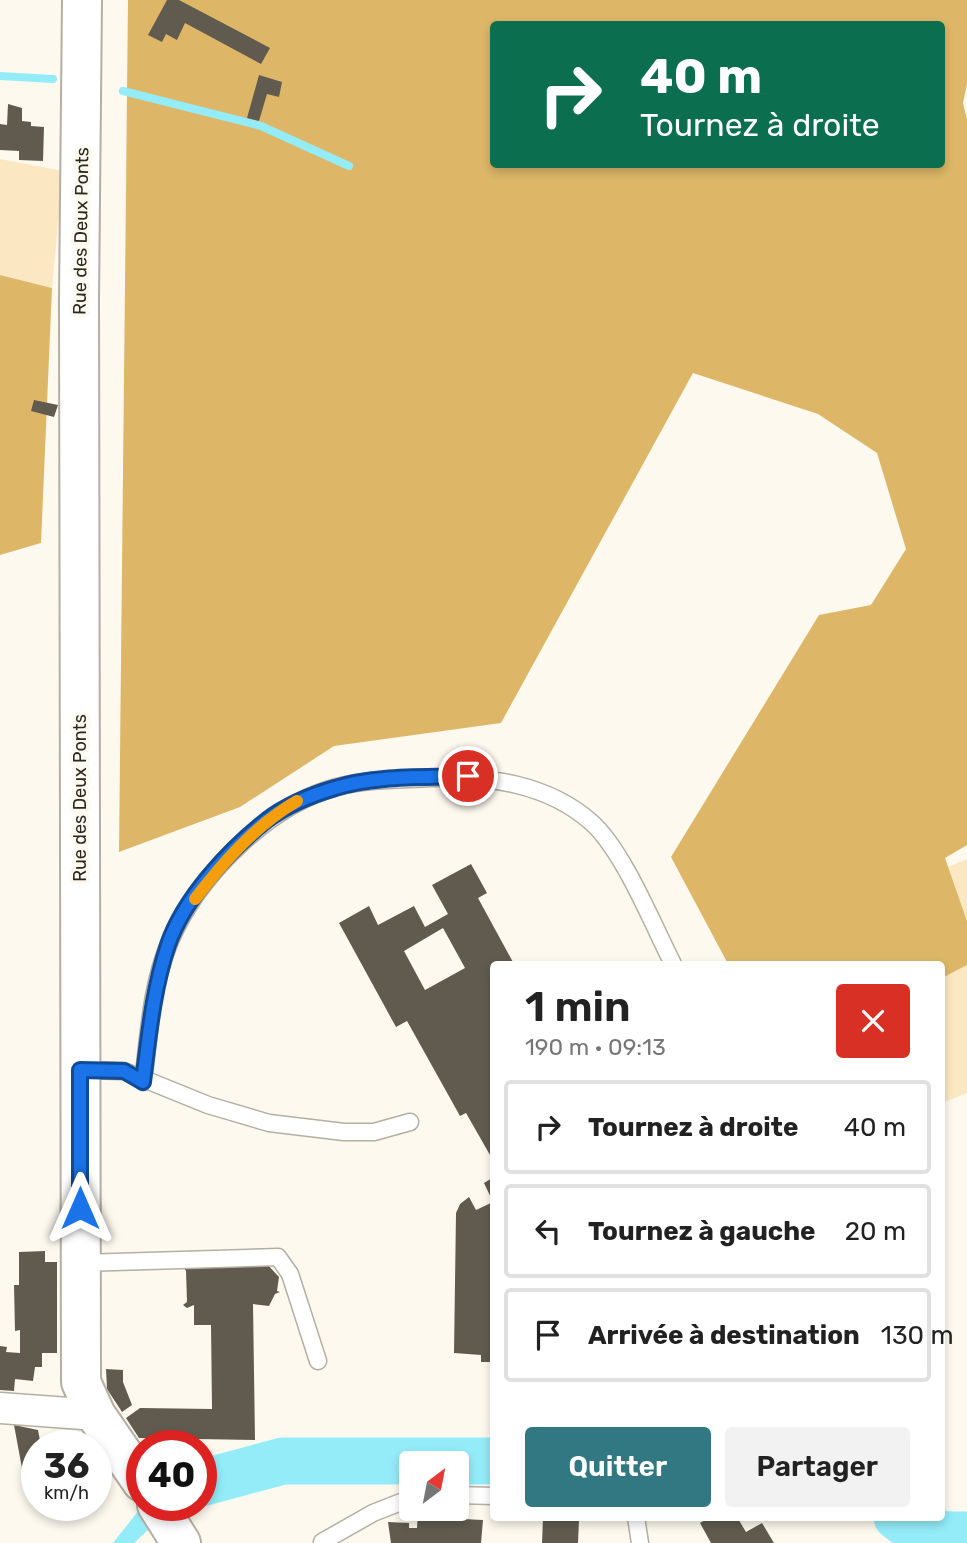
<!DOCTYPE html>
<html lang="fr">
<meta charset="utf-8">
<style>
:root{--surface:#fff;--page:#f2f2f2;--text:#222;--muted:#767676;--line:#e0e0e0;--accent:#317882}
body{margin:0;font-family:Rubik,sans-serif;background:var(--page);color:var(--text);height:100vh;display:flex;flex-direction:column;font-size:26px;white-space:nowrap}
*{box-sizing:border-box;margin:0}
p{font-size:23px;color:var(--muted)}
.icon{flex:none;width:38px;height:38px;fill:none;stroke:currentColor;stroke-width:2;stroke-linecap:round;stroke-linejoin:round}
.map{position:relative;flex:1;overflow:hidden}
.panel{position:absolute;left:490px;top:961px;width:455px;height:560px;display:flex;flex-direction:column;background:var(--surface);border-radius:7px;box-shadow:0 4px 10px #0003}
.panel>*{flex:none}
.hud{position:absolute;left:490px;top:21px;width:455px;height:147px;border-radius:7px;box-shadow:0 4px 10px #0003;background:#0b6e4f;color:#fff;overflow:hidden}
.needle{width:46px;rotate:32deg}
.tools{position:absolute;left:399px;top:1451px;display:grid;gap:14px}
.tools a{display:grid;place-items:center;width:70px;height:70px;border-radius:7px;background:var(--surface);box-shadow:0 4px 10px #0003;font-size:35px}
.speed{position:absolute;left:21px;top:1430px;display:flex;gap:14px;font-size:35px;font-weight:700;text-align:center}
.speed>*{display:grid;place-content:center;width:91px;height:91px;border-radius:50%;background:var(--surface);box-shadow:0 4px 10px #0003;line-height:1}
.speed small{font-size:18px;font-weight:400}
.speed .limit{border:10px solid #d22;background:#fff;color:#111}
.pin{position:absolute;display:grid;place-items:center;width:60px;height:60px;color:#fff;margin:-30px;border:4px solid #fff;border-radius:50%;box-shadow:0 2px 7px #0007}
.me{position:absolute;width:77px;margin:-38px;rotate:0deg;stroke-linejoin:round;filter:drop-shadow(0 0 5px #0008)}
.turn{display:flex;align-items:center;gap:24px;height:147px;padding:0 35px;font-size:32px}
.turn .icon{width:91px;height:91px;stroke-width:2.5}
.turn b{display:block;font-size:49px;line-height:60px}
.round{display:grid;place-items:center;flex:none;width:74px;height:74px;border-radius:7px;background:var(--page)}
.headline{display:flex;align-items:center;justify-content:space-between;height:119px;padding:0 35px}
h1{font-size:42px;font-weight:600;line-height:52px}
.primary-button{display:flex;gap:14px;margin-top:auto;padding:14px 35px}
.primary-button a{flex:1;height:80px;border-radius:7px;background:var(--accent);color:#fff;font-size:28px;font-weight:600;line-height:80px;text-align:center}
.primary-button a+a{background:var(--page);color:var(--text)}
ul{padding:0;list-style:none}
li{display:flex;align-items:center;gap:21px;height:94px;margin:0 14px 10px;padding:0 21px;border:4px solid var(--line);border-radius:7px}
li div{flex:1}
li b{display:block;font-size:26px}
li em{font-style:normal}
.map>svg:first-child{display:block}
.green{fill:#fbe8c3}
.forest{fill:#ddb767;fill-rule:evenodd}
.water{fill:#94ecf9}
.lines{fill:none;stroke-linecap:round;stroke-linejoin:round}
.stream{stroke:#94ecf9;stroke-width:8}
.river{stroke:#94ecf9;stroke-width:47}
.building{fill:#615b4f;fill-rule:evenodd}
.service-casing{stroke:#b5aea2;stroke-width:19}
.minor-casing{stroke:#b5aea2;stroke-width:33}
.tertiary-casing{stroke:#b5aea2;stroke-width:42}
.service{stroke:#fff;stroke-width:16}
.minor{stroke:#fff;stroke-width:30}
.tertiary{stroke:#fff;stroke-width:38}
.route-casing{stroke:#114b97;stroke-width:18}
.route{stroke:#1a73e8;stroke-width:12}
.slow{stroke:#f59e0b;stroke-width:12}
.labels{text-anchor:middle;stroke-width:7;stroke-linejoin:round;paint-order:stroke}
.street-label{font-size:18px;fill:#2a2823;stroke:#fef9ee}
</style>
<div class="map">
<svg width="967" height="1543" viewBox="0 0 967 1543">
<rect width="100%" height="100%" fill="#fef9ee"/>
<path class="green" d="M0 159 63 171 52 288 0 275Z
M967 859V921L948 867Z
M967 965V1093L942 1103V978Z"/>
<path class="forest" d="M128 0H967V84L963 103 967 119V845L945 858 967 921V965L942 978V964H728L671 857 819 615 871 605 906 549 877 453 818 414 693 373 501 723 334 746 240 807 119 852ZM494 24H942V164H494Z
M0 275 52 288 41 543 0 555Z"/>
<path class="water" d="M408 1449 493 1452V1471L457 1470V1463H411V1468H408Z
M143 1505 160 1519 134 1543H113Z
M942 1511 967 1513V1543H934L894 1517H942Z"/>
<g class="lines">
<path class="stream" d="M0 76 53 79
M123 91 261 126 349 166"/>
<path class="river" d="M201 1483 283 1461H494
M897 1517 922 1535H967"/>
</g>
<path class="building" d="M167 0H179L270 48 261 64 185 23 177 40 166 34 162 42 148 35Z
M259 75 282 82 279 97 267 94 259 121 247 118Z
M8 104 22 108V121L31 122V126L44 127 43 161 19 160V151L0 150V124L7 125Z
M34 400 58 405 54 417 31 411Z
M471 864 487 893 478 898 514 964H494V1162L466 1113 460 1116 407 1021 396 1027 339 923 369 906 378 925 414 906 425 927 448 914 432 885ZM443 928 465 968 425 990 404 951Z
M494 1177V1362H481V1355L454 1353 456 1213 460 1204 469 1197 476 1210 493 1202 484 1183Z
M45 1251V1262H57V1353H42V1367H35L33 1381 15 1379 14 1391 0 1390V1346L7 1347 6 1352 20 1353V1330L15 1331 14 1285H19V1252Z
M248 1263 264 1267 266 1263 279 1277 277 1291 280 1292 275 1294 269 1306 253 1304 255 1440 139 1438 126 1418 140 1408 212 1409 211 1325H194V1305L187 1308 183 1305 187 1302 186 1271 183 1267 248 1266Z
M106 1369 123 1370V1382L132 1405 122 1412 107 1389Z
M14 1425 38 1430 41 1446H37V1477L24 1479Z
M418 1511 441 1512V1518L483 1520 481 1543H391L388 1522 409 1523V1528H417Z
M710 1517H737L746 1532 762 1523 774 1543H711L700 1523Z
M543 1518 579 1520 578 1543H542Z"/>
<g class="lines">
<g class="service-casing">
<path id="service" d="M80 1070 124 1071 208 1105 269 1123 344 1132H374L410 1122
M143 1082C149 1035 151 985 170 941 197 877 268 805 337 787 367 779 400 780 432 778 487 775 548 784 591 822 623 850 653 925 673 964
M81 1263 278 1257 290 1274 318 1361
M457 1495 494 1496
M636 1517 640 1543
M322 1542 373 1513 411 1498"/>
</g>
<g class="minor-casing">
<path id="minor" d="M0 1408 96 1415"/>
</g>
<g class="tertiary-casing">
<path id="tertiary" d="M82 0 79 299 81 1382 96 1415 142 1482
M157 1505 181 1543"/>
</g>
<use href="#service" class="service"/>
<use href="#minor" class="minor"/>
<use href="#tertiary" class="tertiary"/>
</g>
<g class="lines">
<g class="route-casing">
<path id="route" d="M80 1208V1070L124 1071 143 1082C149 1035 153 990 168 945 184 898 229 850 267 820 287 805 311 795 335 788 376 775 425 778 468 776"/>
</g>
<use href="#route" class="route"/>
<path class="slow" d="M195 899C224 861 256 825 297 801"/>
</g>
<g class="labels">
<g class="street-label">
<text transform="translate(81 231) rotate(-89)" y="6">Rue des Deux Ponts</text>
<text transform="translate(80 798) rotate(-90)" y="6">Rue des Deux Ponts</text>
</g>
</g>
</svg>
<div class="tools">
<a><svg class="needle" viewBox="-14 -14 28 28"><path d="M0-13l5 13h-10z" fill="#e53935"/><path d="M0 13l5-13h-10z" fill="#767676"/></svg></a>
</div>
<div class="speed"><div>36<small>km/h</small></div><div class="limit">40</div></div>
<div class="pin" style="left:468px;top:776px;background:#d93025"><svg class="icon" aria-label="arrive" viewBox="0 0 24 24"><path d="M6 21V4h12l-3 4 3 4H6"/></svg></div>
<svg class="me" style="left:80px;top:1208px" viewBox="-20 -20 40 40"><path d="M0-17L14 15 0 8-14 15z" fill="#1a73e8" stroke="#fff" stroke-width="4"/></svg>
<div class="hud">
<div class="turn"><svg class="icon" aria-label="right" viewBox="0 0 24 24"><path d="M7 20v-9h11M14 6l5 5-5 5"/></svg><div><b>40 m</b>Tournez à droite</div></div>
</div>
<section class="panel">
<div class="headline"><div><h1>1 min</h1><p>190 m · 09:13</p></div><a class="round" style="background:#d93025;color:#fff"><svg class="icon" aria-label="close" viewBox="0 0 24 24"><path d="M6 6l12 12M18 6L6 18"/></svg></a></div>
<ul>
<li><svg class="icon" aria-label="right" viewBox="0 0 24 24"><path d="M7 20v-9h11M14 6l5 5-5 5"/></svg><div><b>Tournez à droite</b></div><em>40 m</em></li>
<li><svg class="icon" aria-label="left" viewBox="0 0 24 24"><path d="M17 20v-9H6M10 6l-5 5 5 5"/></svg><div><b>Tournez à gauche</b></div><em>20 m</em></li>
<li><svg class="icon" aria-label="arrive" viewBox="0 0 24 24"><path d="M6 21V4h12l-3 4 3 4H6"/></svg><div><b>Arrivée à destination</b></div><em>130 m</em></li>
</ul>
<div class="primary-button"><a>Quitter</a><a>Partager</a></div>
</section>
</div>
